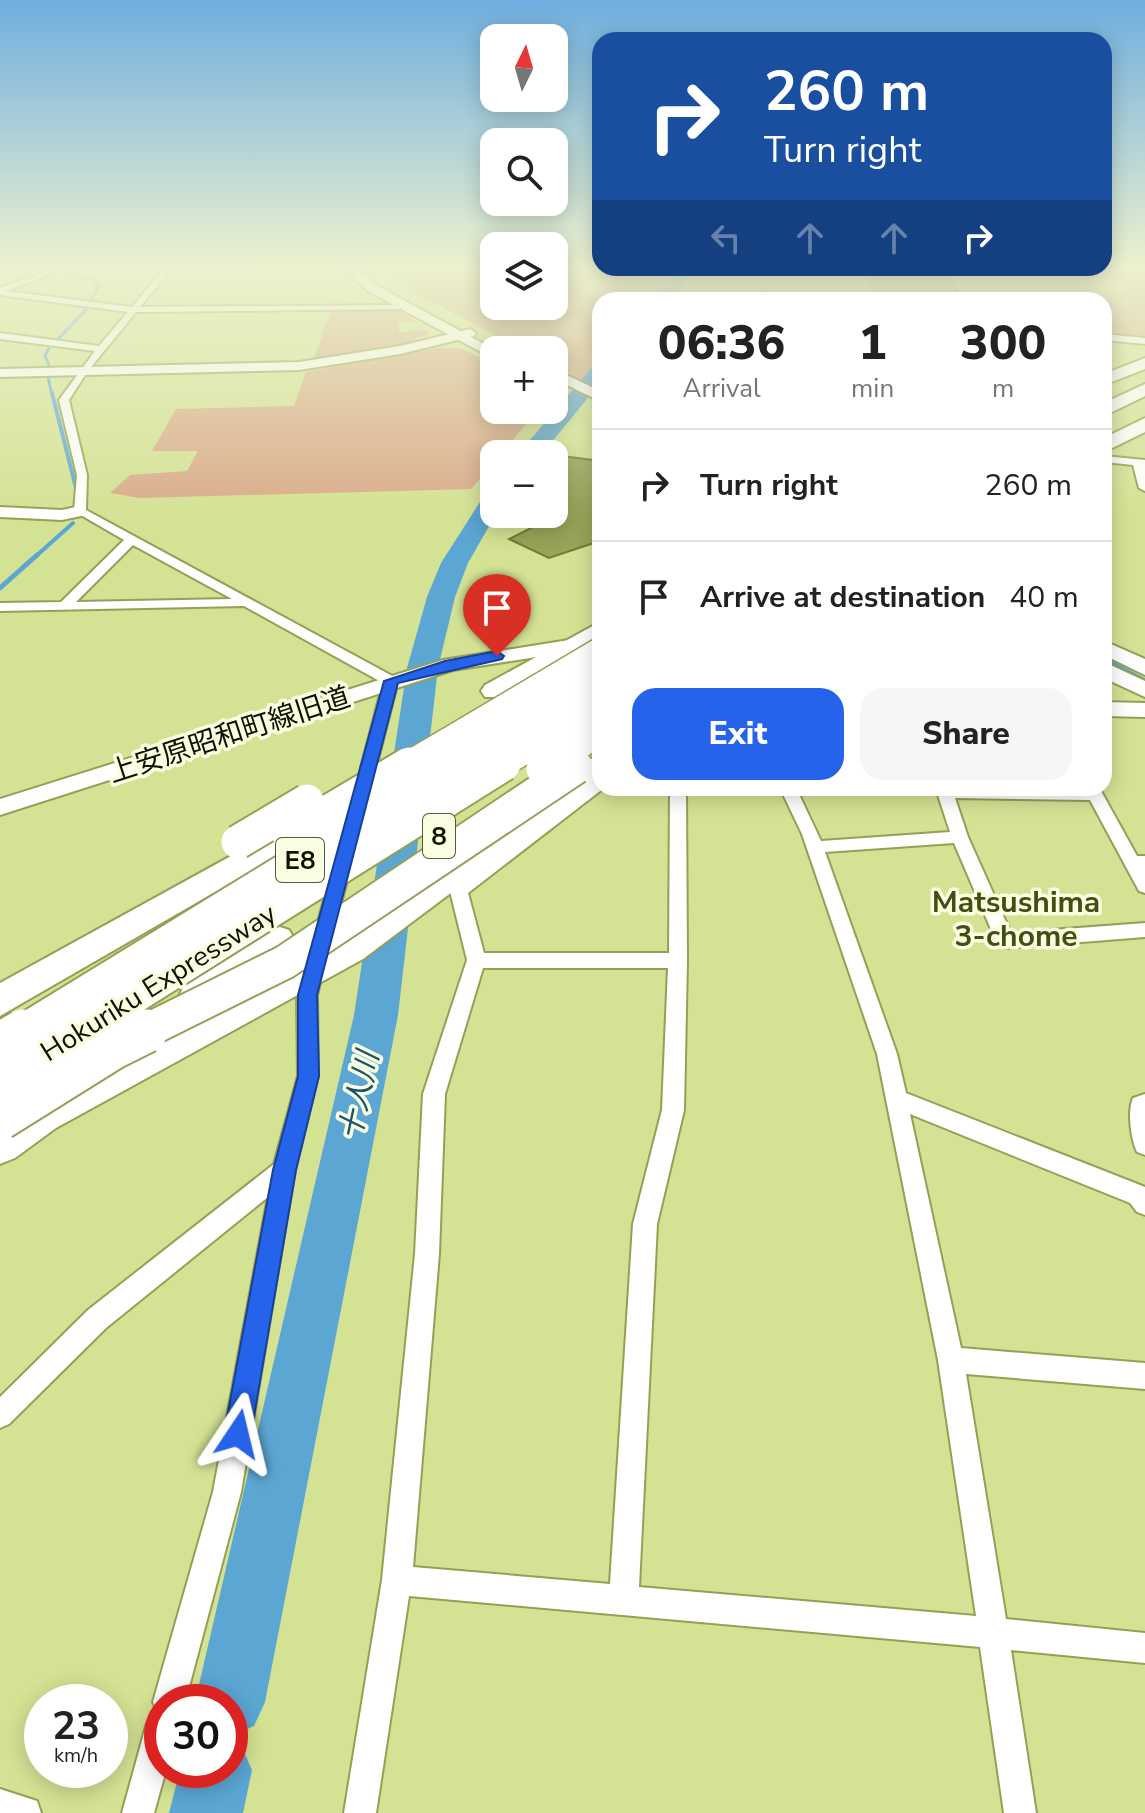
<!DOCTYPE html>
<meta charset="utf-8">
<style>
:root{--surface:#fff;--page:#f6f6f6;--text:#222;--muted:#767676;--line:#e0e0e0;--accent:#2563eb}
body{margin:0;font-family:"Nunito Sans","Noto Sans JP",sans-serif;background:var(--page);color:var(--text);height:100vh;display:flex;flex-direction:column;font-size:30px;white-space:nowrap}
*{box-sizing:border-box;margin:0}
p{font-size:26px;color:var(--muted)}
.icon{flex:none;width:44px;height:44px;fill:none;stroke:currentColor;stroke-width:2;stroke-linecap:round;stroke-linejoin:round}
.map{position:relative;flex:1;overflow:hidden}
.drawer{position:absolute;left:592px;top:292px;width:520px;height:504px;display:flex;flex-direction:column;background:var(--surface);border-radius:24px;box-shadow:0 4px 20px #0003}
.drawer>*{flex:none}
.top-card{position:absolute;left:592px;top:32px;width:520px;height:244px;border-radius:24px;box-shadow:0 4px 20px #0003;background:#1a4fa0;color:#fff;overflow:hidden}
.needle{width:52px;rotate:5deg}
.buttons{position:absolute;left:480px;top:24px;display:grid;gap:16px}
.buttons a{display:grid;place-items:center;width:88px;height:88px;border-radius:16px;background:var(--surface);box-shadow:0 4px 20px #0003;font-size:40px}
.speed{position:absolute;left:24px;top:1684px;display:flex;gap:16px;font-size:40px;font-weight:700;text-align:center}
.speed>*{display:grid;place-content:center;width:104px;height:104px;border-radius:50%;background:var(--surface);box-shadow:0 4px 20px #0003;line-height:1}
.speed small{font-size:20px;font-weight:400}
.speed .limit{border:12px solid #d22;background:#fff;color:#111}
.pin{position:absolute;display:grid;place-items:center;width:68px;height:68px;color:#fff;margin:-82px -34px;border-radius:50% 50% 50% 0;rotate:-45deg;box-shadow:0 0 8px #0007}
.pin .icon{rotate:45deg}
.me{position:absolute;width:88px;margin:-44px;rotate:10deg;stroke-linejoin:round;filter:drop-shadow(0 0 6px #0008)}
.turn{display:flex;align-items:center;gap:28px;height:168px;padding:0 40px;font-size:36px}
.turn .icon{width:104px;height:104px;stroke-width:2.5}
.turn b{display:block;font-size:56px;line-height:68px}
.lanes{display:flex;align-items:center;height:76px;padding:0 40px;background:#0003;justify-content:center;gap:40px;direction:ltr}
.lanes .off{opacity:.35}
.eta{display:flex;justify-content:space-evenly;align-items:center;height:136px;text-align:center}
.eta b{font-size:48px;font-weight:800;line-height:56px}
.action{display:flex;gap:16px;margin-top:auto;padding:16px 40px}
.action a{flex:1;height:92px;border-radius:24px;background:var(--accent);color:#fff;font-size:32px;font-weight:800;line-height:92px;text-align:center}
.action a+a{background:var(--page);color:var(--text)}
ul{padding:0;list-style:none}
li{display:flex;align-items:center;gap:24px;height:112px;padding:0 40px;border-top:2px solid var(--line)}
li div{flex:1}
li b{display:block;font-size:30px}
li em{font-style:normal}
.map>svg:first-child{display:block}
.green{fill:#daaa89}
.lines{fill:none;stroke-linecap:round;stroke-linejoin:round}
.stream-far2{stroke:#5ba6d2;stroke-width:3}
.stream-far1{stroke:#5ba6d2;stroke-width:4}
.stream{stroke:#5ba6d2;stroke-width:5}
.river{fill:#5ba6d2;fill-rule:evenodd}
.building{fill:#98a458;stroke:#727d31;stroke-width:2}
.street-casing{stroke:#94a055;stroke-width:4}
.secondary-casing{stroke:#94a055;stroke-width:4}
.primary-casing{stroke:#94a055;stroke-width:4}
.highway-casing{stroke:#94a055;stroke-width:4}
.street{fill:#fff;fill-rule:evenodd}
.secondary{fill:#fff;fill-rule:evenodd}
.primary{fill:#fff;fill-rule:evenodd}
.highway{fill:#fff;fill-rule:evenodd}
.highway-bridge-far2-casing{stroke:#94a055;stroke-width:29;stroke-linecap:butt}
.highway-bridge-far1-casing{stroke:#94a055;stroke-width:37;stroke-linecap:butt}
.highway-bridge-casing{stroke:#94a055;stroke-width:47;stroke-linecap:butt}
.highway-bridge-far2{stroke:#fff;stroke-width:26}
.highway-bridge-far1{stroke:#fff;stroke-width:33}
.highway-bridge{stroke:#fff;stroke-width:43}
.route{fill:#2563eb;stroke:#184099;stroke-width:2}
.labels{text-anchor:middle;stroke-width:7;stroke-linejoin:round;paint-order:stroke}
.shield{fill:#f8fedf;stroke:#555943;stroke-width:2}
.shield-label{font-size:26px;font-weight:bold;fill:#0f1200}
.street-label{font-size:28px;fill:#0f1200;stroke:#f8fedf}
.neighbourhood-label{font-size:30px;font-weight:bold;fill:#464d12;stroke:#f8fedf}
.water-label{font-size:30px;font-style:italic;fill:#185271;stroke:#f8fedf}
</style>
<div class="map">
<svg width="1145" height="1813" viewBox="0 0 1145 1813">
<rect width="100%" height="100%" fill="#d4e294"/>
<path class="green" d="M384 267H494V306H554V267H1145V338L1104 334V300H600V390L554 365V350H524L418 295Z
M331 310H399L415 321 399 322V332L426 330 429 334 400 345 314 358Z
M436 348H461L494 365V410H538L501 454H494V462L471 489 140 498 110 493 130 475 187 471 198 451H152L176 409 294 406 306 372Z"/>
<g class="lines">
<path class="stream-far2" d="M46 267 91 279 99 285 86 310 56 341
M49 365 45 356 50 346
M595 376 600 380
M48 377 52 395"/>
<path class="stream-far1" d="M52 393 76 488
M35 557 73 523"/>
<path class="stream" d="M0 588 37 555
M1104 659 1145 681"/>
<path class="river" d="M680 268H697L670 300H651Z
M600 364V383L542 454H518L593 366Z
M494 491 496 514 468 563 455 597 438 668 398 1015 265 1702 254 1726 230 1737V1702H195L354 1015 407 668 427 597 441 563 485 494Z
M230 1740 241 1745 252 1770 243 1813H169L180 1770H230Z"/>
</g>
<path class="building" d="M865 268H944L963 300H879Z
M554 455 600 461V541L549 558 509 539 555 516Z"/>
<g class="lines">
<g class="street-casing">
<path id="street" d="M60 267H70L6 291 132 307 166 267H173L140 307 404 305 408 307 404 309 136 312 87 372 69 400 87 475 86 510 396 678 398 681 369 795 363 796 355 791 383 683 244 606 0 611V603L61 602 124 540 74 511 77 475 59 400 95 351 0 339V333L99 346 128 312 0 295V288ZM133 545 232 599 76 602Z
M1104 334 1145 338V344L1104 340Z
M1104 456 1145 460V491L1139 488 1133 465 1104 462Z
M600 778V788H604L468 893 484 953H669L670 788H686L687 961 684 1110 657 1224 639 1587 976 1616 938 1360 877 1054 802 834 780 788H796L821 841 950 832 937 792 940 788 1095 790 1101 791 1137 856H1145V893L1139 891 1090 800 955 798 968 837 1011 933 1145 923V937L1005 948 998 946 996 941 954 843 825 852 897 1054 906 1093 1145 1187V1215L1137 1212 1130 1203 910 1114 961 1348 1145 1363V1389L966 1374 1006 1619 1145 1633V1663L1011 1650 1036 1813H1004L980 1647 409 1596 376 1813H344L382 1580 415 1254 423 1094 467 960 450 891ZM483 968H668L662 1110 633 1224 610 1584 413 1567 439 1254 445 1094Z
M342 860 351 866 333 933 331 938H317L315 933 333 866Z
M315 958 322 961 324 966 317 995 318 1076 295 1170 241 1492 185 1702H162V1770H166L154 1813H122L146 1726 151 1715 158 1712 153 1702 213 1492 268 1197 106 1328 9 1424 0 1428V1397L88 1310 274 1164 298 1076 297 995 308 961Z
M1145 1094V1155L1137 1152C1131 1139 1127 1112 1133 1098Z
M0 1789 37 1801 41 1813H0Z"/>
</g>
<g class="secondary-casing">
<path id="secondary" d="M470 329 476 333 474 336 400 354 299 370 0 377V369L299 362 400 346Z
M80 506 86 507V515L62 520 0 517V507L62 510Z
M575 639 594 647 584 653 575 651 453 670 0 815V799L443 660Z
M1104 702 1145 703V717L1104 716Z"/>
</g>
<g class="primary-casing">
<path id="primary" d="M343 267H354L376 285 495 350 494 359 368 291Z
M554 369 600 391V401L554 379Z
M1104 641 1145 659V675L1104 655Z
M1104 662 1145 681V697L1104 678Z"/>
</g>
<g class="highway-casing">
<path id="highway" d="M1145 358V369L1104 385V374Z
M1145 384V396L1104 416V403Z
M1145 418V432L1104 452V438Z
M600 622V641L505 697H485L481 691 485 685Z
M600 756V781L363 959 56 1128 15 1158 0 1164V1121L51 1085 68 1081 339 939 590 759Z
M289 824 300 827 305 835 300 843 0 1016V983Z
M277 926 289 930 295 940 289 950 211 1005 198 1009 185 1005 180 994 185 983 265 930Z"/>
</g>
<use href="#street" class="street"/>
<use href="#secondary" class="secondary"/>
<use href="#primary" class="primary"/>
<use href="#highway" class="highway"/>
<g class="highway-bridge-far2-casing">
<path id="highway-bridge-far2" d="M406 766 600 651
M455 766 600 677
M500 766 600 703
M548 766 600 732"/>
</g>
<g class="highway-bridge-far1-casing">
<path id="highway-bridge-far1" d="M543 769 551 764
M289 835 409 764
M238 842 307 801
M20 1033 459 764
M76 1033 504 764
M142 1033 285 962 576 767"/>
</g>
<g class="highway-bridge-casing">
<path id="highway-bridge" d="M0 1045 23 1031
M0 1081 79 1031
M0 1118 112 1048 146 1031"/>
</g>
<use href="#highway-bridge-far2" class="highway-bridge-far2"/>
<use href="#highway-bridge-far1" class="highway-bridge-far1"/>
<use href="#highway-bridge" class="highway-bridge"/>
</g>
<linearGradient id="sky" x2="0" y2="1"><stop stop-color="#6faedf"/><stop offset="0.51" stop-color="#ecf2cf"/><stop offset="1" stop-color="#ecf2cf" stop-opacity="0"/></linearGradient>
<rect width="1145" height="520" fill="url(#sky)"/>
<path class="route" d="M497 651 504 656 502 659 398 683 317 995 319 1076 296 1170 251 1434 247 1443 238 1447 228 1443 224 1434 273 1170 298 1076V995L384 681 445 661Z"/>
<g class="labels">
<g class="shield">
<rect x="423" y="814" width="32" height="44" rx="6"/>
<rect x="276" y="838" width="48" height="44" rx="6"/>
</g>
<g class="shield-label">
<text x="439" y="845">8</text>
<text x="300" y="869">E8</text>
</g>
<g class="street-label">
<text transform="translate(229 734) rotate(-18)" y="10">上安原昭和町線旧道</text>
<text transform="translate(158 982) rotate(-32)" y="10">Hokuriku Expressway</text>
</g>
<g class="neighbourhood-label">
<text x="1016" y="912">Matsushima<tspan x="1016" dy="34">3-chome</tspan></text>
</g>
<g class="water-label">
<text transform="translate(359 1096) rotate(-78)" y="10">十人川</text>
</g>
</g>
</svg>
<div class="buttons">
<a><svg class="needle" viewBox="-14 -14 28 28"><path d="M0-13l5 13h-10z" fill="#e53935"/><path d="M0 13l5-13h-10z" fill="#767676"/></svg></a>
<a><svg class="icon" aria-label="search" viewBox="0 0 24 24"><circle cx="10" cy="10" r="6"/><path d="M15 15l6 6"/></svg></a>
<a><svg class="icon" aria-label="layers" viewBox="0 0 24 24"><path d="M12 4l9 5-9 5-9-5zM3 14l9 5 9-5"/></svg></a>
<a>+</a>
<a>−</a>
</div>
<div class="speed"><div>23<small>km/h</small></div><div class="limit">30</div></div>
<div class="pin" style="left:497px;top:656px;background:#d93025"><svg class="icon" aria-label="arrive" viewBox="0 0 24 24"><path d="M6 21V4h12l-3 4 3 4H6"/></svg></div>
<svg class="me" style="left:238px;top:1434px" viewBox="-20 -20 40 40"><path d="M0-17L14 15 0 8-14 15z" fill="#2563eb" stroke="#fff" stroke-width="4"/></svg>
<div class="top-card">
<div class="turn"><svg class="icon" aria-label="right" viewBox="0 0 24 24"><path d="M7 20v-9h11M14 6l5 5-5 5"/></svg><div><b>260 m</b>Turn right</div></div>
<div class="lanes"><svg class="icon off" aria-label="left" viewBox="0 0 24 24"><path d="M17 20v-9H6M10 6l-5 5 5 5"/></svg><svg class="icon off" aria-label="ahead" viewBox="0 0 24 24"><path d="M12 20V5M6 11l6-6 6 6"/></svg><svg class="icon off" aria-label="ahead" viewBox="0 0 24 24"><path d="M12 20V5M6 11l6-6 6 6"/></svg><svg class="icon" aria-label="right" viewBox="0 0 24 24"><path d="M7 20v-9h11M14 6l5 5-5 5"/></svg></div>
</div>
<section class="drawer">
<div class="eta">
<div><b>06:36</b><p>Arrival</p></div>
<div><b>1</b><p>min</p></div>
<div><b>300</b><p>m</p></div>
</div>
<ul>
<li><svg class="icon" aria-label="right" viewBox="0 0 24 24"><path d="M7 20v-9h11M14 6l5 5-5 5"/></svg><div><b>Turn right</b></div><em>260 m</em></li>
<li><svg class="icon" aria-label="arrive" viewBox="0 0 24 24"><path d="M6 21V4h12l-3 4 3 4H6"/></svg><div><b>Arrive at destination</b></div><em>40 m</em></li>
</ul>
<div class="action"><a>Exit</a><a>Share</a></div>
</section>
</div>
